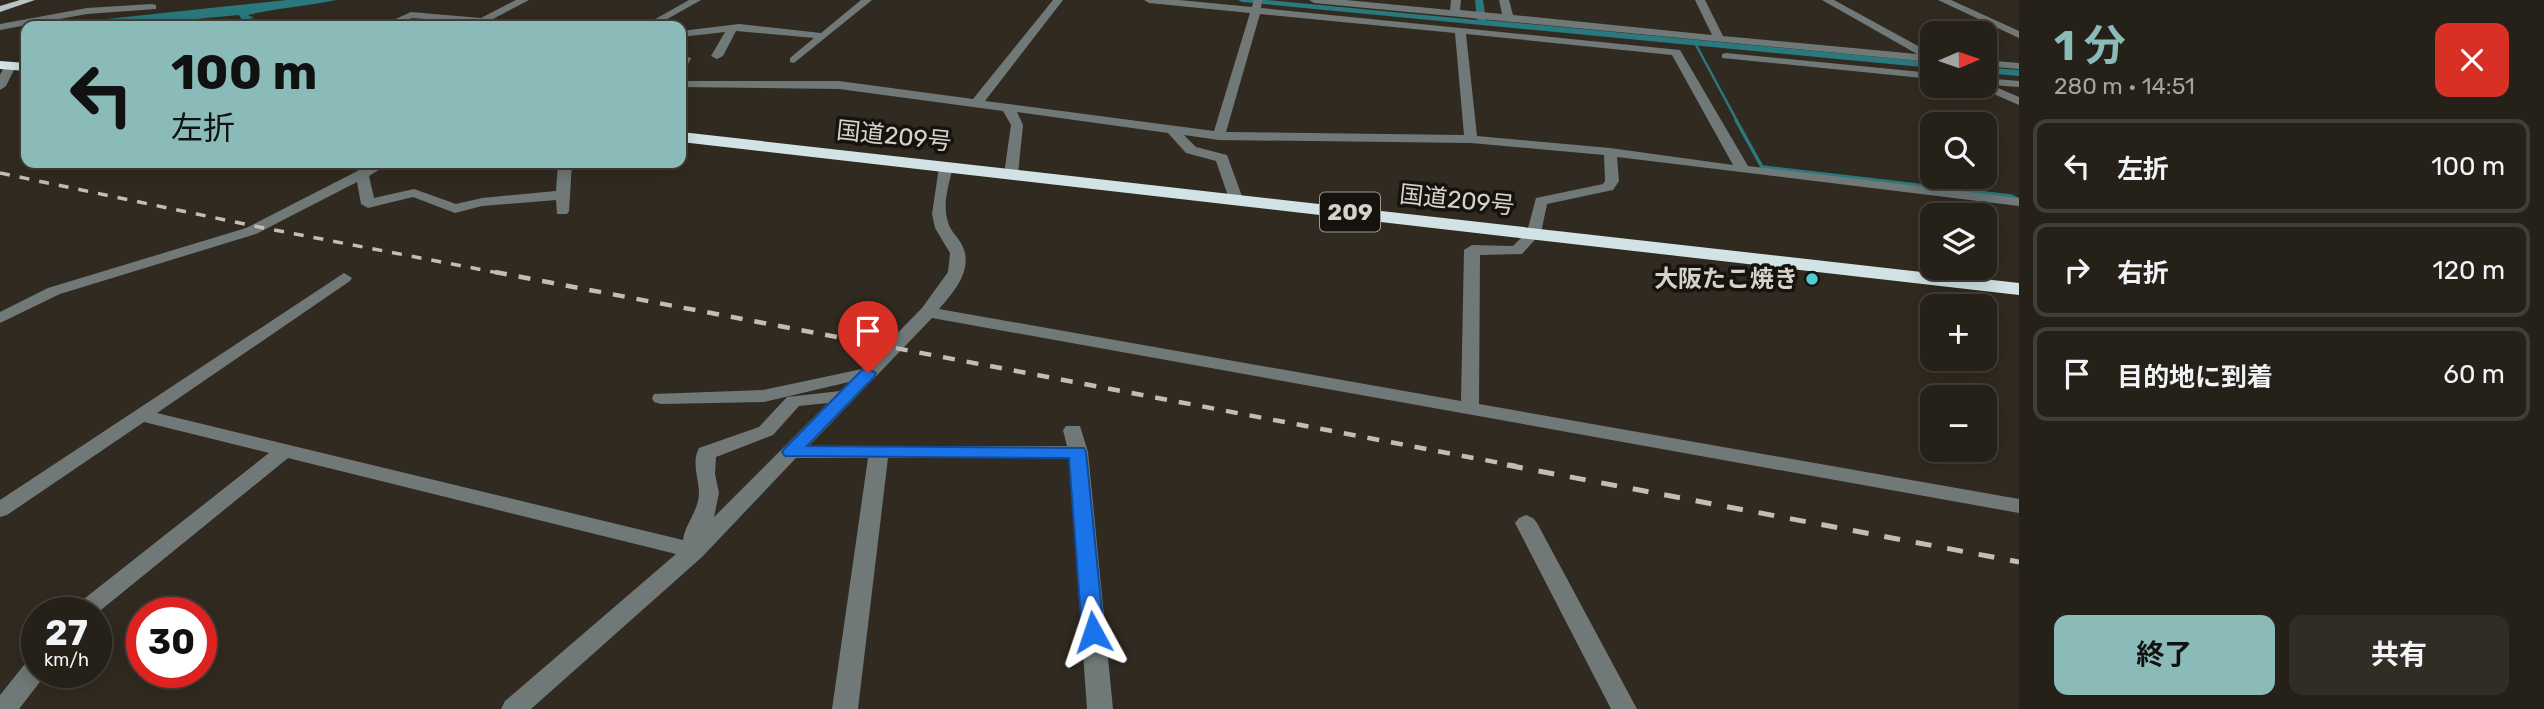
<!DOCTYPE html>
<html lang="ja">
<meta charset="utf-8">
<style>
:root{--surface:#252018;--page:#312d25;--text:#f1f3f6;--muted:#a3a3a2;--line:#423e37;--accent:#8bbbb9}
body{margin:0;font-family:Rubik,"Noto Sans JP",sans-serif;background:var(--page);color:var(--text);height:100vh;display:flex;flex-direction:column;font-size:26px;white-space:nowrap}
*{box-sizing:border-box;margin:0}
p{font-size:23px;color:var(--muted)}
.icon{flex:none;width:38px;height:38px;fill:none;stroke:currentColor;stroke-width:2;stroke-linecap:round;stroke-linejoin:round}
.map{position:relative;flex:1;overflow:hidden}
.side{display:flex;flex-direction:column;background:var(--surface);width:525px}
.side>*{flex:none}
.banner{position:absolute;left:21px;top:21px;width:665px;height:147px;border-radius:14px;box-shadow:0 4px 18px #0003,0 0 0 2px var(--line);background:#8bbbb9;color:#111;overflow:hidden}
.needle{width:46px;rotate:88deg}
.fabs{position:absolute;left:1920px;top:21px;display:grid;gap:14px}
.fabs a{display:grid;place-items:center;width:77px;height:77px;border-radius:14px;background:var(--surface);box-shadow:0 4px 18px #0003,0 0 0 2px var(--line);font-size:35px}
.speed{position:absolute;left:21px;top:597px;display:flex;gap:14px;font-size:35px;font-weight:700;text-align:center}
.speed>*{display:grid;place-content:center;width:91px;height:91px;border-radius:50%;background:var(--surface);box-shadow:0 4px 18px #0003,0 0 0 2px var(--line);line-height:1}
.speed small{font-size:18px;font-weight:400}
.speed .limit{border:10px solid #d22;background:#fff;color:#111}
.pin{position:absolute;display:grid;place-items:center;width:60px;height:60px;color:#fff;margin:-72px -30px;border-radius:50% 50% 50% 0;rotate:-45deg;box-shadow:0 0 7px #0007}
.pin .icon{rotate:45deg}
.me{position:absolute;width:77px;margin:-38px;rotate:355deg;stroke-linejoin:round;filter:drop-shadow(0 0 5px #0008)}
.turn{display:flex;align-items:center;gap:24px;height:147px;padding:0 35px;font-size:32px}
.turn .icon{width:91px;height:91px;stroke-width:2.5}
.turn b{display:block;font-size:49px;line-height:60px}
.round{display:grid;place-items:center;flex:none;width:74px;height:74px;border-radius:14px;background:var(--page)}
.headline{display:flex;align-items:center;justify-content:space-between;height:119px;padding:0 35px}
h1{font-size:42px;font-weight:700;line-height:52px;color:var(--accent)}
.primary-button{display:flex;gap:14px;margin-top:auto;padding:14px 35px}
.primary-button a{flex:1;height:80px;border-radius:14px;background:var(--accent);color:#111;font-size:28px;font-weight:700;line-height:80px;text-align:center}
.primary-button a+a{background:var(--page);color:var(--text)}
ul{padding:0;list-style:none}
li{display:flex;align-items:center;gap:21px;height:94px;margin:0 14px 10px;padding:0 21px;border:4px solid var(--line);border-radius:14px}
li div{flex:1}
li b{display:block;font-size:26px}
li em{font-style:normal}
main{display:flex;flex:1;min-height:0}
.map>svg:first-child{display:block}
.water{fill:#2a797e}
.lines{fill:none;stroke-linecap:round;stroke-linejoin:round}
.stream-far1{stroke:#2a797e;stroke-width:2.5}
.stream{stroke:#2a797e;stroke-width:3.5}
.canal{fill:#2a797e;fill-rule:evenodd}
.minor{fill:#707878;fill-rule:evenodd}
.major{fill:#b6c4c5;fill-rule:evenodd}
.highway{fill:#d1e3e4;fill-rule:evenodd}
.rail-far2{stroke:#c2beb7;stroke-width:3.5;stroke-dasharray:10 10;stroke-linecap:butt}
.rail-far1{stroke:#c2beb7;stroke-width:4.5;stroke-dasharray:12 12;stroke-linecap:butt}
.rail{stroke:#c2beb7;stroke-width:5;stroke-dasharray:16 16;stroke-linecap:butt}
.route{fill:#1a73e8;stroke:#114b97;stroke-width:2}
.poi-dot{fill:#51ccd4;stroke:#16130f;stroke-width:2.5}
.labels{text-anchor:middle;stroke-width:7;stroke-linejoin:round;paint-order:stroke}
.shield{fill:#16130f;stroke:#9c9893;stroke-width:2}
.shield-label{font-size:23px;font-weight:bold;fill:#d5d1cb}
.street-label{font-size:24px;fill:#d5d1cb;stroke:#16130f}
.poi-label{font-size:24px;font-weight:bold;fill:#d5d1cb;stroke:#16130f;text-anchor:end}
</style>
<main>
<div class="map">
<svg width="2019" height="709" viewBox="0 0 2019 709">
<rect width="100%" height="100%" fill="#312a20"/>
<path class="water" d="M287 0H336C307 6 277 8 248 15L254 18 242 20 239 15 121 26H40Z"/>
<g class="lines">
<path class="stream-far1" d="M1695 43 1737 121"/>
<path class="stream" d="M1736 120 1762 167 2011 196 2019 200"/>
<path class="canal" d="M1238 0H1267L1477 20 1475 0H1483L1486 20 1932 62V68L1242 2Z
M1984 67 2019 70V76L1984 73Z"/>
<path class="minor" d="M516 0H529L493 19 521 23 526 26 412 18 393 26H380L411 12 481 18Z
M689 0H701L655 26H643Z
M861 0H872L794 63 790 62V58L814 38 736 31 723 56 717 59 711 56 725 32 681 37V31L739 24 821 33Z
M1053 0H1063L985 101 1214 131 1250 13 1149 3 1144 0H1179L1252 7 1254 0H1262L1261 8 1680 50 1748 166 2019 198V206L1617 157 1619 181 1613 190 1547 204 1541 233 1522 254 1480 255 1479 404 2019 499V513L932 318 809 446H1067L1063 430 1066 426H1080L1088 452 1113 709H1087L1069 458H888L858 709H832L868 458H796L702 557 531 709H501L505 701 676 554 288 458 96 614 72 612 75 606 269 453 144 422 7 515 0 517V500L344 273 352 278 350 281 157 413 683 540C685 524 699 510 699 493 699 478 691 463 699 448L759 427 787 397 840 391 849 382 764 402 661 404 654 402 652 398 654 394 763 390 862 369 922 308 948 272 950 253 935 228 932 214 939 167 946 163 953 167C949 184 942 204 948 222 950 231 958 237 962 245 974 269 954 292 939 309L1461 401 1464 250 1472 245 1513 246 1527 232 1536 198 1603 184 1605 181 1604 155 1471 143 1219 140 1184 135 1196 147 1227 155 1243 199 1236 203 1229 199 1216 161 1186 153 1168 133 1017 112 1023 125 1018 174 1011 178 1004 174 1011 125 1003 111 839 89 681 87V81H839L973 99ZM1260 14 1455 33 1464 135 1226 132ZM1466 34 1672 55 1733 165 1610 148 1477 136ZM828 403 714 517 719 493 715 474 716 457 773 435 799 406Z
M1309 0H1346L1450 10 1451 0H1461L1460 10 1502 14 1499 0H1509L1513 15 1712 35 1695 0H1705L1723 36 1917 54 1822 0H1834L1929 52 1932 62 1314 3Z
M1938 0H1951L2019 31V38Z
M152 4 156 5V9L87 14 0 30V24L87 8Z
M1726 53 1932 73V79L1722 58V54Z
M681 55 691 58 685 70 681 71Z
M1984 60 2019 63V69L1984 66Z
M6 64 16 66 6 86 0 90V75Z
M1984 78 2019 81V87L1991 85 2019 97V105L1980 88 1978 86H1984Z
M373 163H390L369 176 374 198 414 189 456 204 482 198 556 191 558 163H572L569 211 567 214H557L556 200 482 206 455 213 413 197 368 208 361 204 357 182 256 234 60 294 0 323V312L48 288 246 228Z
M1526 515 1533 518 1537 523 1637 709H1611L1515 523 1519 518Z
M37 657V672H47L46 674 19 709H0V695L28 660Z"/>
<path class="major" d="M20 0H35L0 12V6Z"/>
<path class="highway" d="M0 61 26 63V71L0 69Z
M681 132 2019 283V295L681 142Z"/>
<path class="rail-far2" d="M0 173 259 227 504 274"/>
<path class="rail-far1" d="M495 272 1516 466"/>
<path class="rail" d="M1507 465 2019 562"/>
</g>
<path class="route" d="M868 369 876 373 874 377 807 446 1084 448 1086 452 1104 632 1101 638 1093 640 1085 638 1082 632 1069 458 785 456 782 452 785 448 862 370Z"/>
<circle class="poi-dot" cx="1812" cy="279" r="7"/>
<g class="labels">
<rect class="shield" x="1320" y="192.5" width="60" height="39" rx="5"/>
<g class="shield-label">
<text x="1350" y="220">209</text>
</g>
<g class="street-label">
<text transform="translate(894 136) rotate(6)" y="8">国道209号</text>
<text transform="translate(1457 200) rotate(6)" y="8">国道209号</text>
</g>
<g class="poi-label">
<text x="1798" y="287">大阪たこ焼き</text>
</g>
</g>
</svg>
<div class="fabs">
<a><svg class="needle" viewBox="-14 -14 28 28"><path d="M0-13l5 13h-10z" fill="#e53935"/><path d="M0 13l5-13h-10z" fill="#a3a3a2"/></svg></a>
<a><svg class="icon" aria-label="search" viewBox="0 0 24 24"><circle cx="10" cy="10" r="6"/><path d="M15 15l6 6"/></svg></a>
<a><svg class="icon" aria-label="layers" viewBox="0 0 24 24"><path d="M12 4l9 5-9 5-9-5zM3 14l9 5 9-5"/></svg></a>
<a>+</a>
<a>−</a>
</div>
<div class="speed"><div>27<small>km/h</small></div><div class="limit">30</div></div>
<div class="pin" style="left:868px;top:373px;background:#d93025"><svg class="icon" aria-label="arrive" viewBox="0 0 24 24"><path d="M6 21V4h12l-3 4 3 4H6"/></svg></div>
<svg class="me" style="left:1093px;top:632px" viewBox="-20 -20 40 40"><path d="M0-17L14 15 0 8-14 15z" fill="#1a73e8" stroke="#fff" stroke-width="4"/></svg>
<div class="banner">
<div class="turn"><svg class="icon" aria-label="left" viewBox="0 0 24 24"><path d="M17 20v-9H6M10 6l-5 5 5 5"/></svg><div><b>100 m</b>左折</div></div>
</div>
</div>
<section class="side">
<div class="headline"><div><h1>1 分</h1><p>280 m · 14:51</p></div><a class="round" style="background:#d93025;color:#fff"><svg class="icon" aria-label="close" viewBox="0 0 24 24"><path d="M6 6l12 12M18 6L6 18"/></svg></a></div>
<ul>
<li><svg class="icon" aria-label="left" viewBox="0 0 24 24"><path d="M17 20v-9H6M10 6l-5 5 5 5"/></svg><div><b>左折</b></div><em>100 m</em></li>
<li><svg class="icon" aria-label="right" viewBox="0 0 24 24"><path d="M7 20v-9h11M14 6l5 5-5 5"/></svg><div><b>右折</b></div><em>120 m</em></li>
<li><svg class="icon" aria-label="arrive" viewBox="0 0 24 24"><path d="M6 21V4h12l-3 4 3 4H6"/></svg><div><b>目的地に到着</b></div><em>60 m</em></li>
</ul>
<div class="primary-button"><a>終了</a><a>共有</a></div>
</section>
</main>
